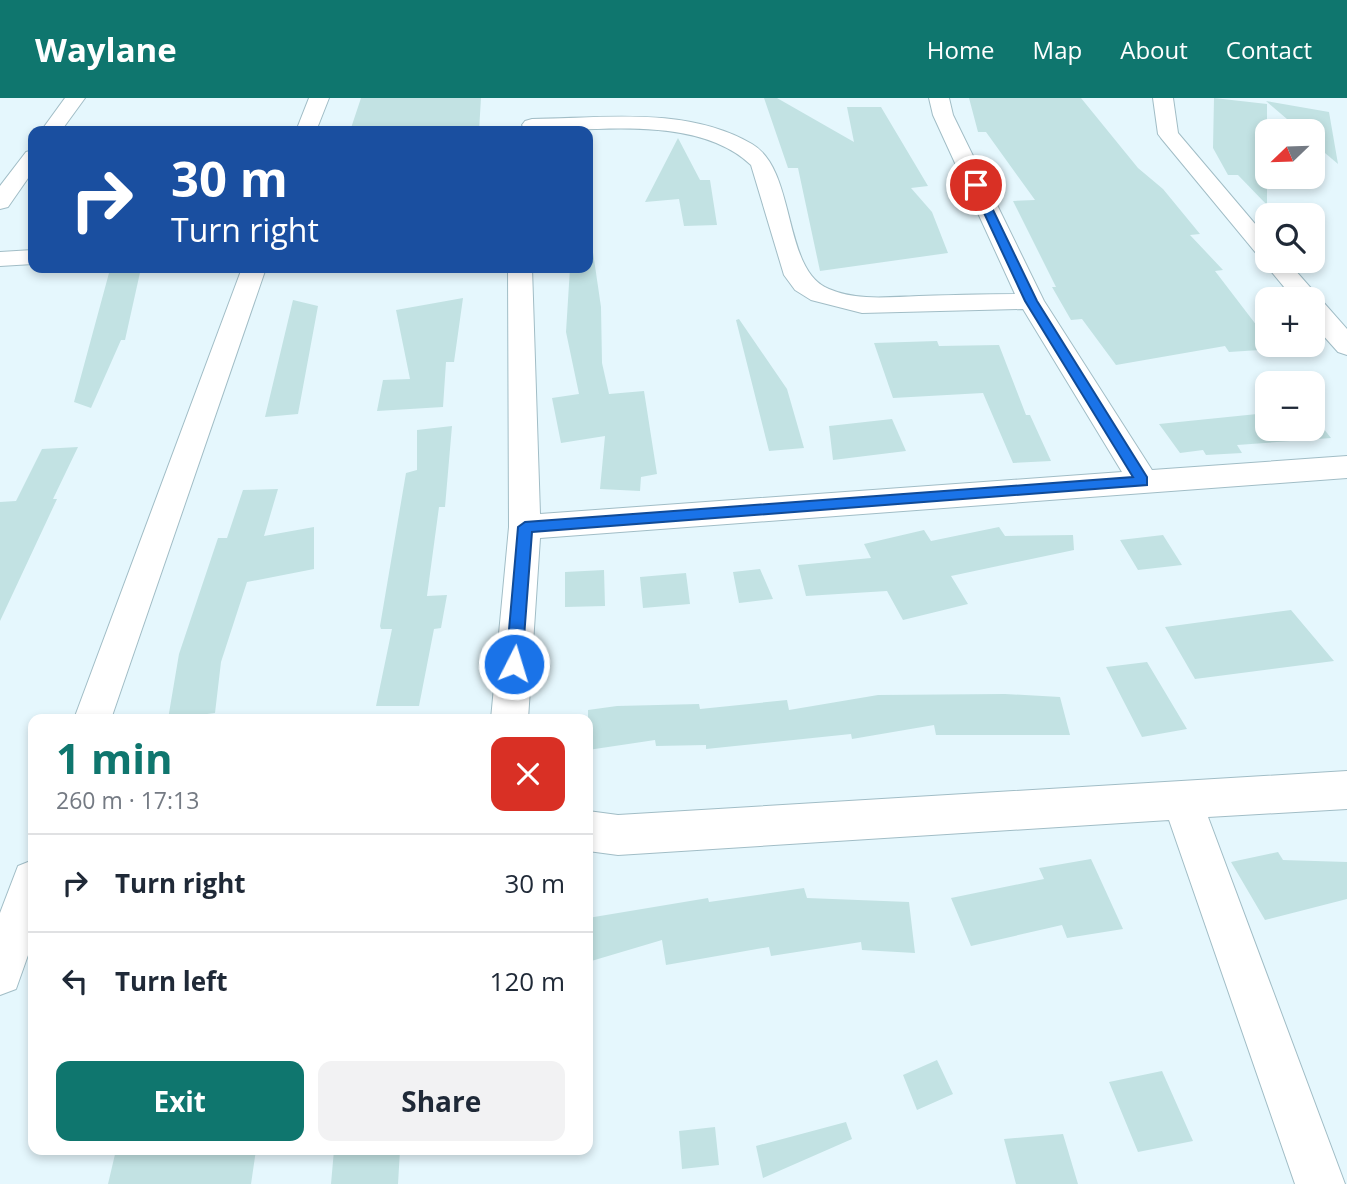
<!DOCTYPE html>
<meta charset="utf-8">
<style>
:root{--surface:#fff;--page:#f2f2f3;--text:#1f2937;--muted:#747a83;--line:#e0e1e3;--accent:#0f766e}
body{margin:0;font-family:"Open Sans",sans-serif;background:var(--page);color:var(--text);height:100vh;display:flex;flex-direction:column;font-size:26px;white-space:nowrap}
*{box-sizing:border-box;margin:0}
p{font-size:23px;color:var(--muted)}
.icon{flex:none;width:38px;height:38px;fill:none;stroke:currentColor;stroke-width:2;stroke-linecap:round;stroke-linejoin:round}
.map{position:relative;flex:1;overflow:hidden}
.panel{position:absolute;left:28px;top:616px;width:565px;height:441px;display:flex;flex-direction:column;background:var(--surface);border-radius:14px;box-shadow:0 4px 10px #0003}
.panel>*{flex:none}
.top-card{position:absolute;left:28px;top:28px;width:565px;height:147px;border-radius:14px;box-shadow:0 4px 10px #0003;background:#1a4fa0;color:#fff;overflow:hidden}
.needle{width:46px;rotate:247deg}
.fabs{position:absolute;left:1255px;top:21px;display:grid;gap:14px}
.fabs a{display:grid;place-items:center;width:70px;height:70px;border-radius:14px;background:var(--surface);box-shadow:0 4px 10px #0003;font-size:35px}
.pin{position:absolute;display:grid;place-items:center;width:60px;height:60px;color:#fff;margin:-30px;border:4px solid #fff;border-radius:50%;box-shadow:0 2px 7px #0007}
.me{position:absolute;width:77px;margin:-38px;rotate:5deg;stroke-linejoin:round;filter:drop-shadow(0 0 5px #0008)}
.turn{display:flex;align-items:center;gap:24px;height:147px;padding:0 28px;font-size:32px}
.turn .icon{width:91px;height:91px;stroke-width:2.5}
.turn b{display:block;font-size:49px;line-height:60px}
.round{display:grid;place-items:center;flex:none;width:74px;height:74px;border-radius:14px;background:var(--page)}
.overview{display:flex;align-items:center;justify-content:space-between;height:119px;padding:0 28px}
h1{font-size:42px;font-weight:700;line-height:52px;color:var(--accent)}
.action{display:flex;gap:14px;margin-top:auto;padding:14px 28px}
.action a{flex:1;height:80px;border-radius:14px;background:var(--accent);color:#fff;font-size:28px;font-weight:700;line-height:80px;text-align:center}
.action a+a{background:var(--page);color:var(--text)}
ul{padding:0;list-style:none}
li{display:flex;align-items:center;gap:21px;height:98px;padding:0 28px;border-top:2px solid var(--line)}
li div{flex:1}
li b{display:block;font-size:26px}
li em{font-style:normal}
header{display:flex;align-items:center;gap:42px;box-sizing:border-box;height:98px;padding:0 35px;background:var(--accent);color:#fff}
header strong{font-size:33px}
nav{display:flex;gap:38px;margin-inline-start:auto;font-size:24px}
.map>svg:first-child{display:block}
.building{fill:#c2e2e3}
.lines{fill:none;stroke-linecap:round;stroke-linejoin:round}
.minor-casing{stroke:#a1bdc6;stroke-width:2}
.minor{fill:#fff;fill-rule:evenodd}
.route{fill:#1a73e8;stroke:#114b97;stroke-width:2}
</style>
<header>
<strong>Waylane</strong>
<nav><a>Home</a><a>Map</a><a>About</a><a>Contact</a></nav>
</header>
<div class="map">
<svg width="1347" height="1086" viewBox="0 0 1347 1086">
<rect width="100%" height="100%" fill="#e5f7fd"/>
<path class="building" d="M361 0H481L479 33H350Z
M764 0H777L854 44 847 9H881L928 88 911 90 932 114 948 155 820 173 798 70H788Z
M969 0H1081L1138 70 1163 91 1200 136 1190 137 1223 172 1215 173 1267 241V247H1272L1275 251 1229 254 1225 248 1116 267 1082 221 1071 222 1052 189H1056L1013 103 1035 102 986 34H978Z
M1214 0 1267 6V107L1238 77H1228L1213 50Z
M1266 3 1329 14 1338 66 1312 44V33H1301Z
M678 40 700 82H710L717 127 684 128 679 101 645 104Z
M588 120 601 209 602 265 609 296 644 293 657 376 641 379 640 393 600 391 605 338 561 345 552 300 579 296 566 234 570 170H588Z
M141 170 125 242H121L91 310 74 304 109 175Z
M463 200 454 264H446L443 309 377 313 383 282 410 281 396 212Z
M293 202 318 208 298 316 265 319Z
M739 221 787 291 804 350 769 353 736 222Z
M937 243 939 248 999 247 1026 317H1030L1051 363 1013 365 983 295 893 300 874 245Z
M1267 315V331H1312V316L1331 340 1237 347 1242 355 1206 357 1203 352 1180 355 1159 326Z
M892 321 906 353 833 362 829 328Z
M452 328 445 409H439L427 498 447 497 441 530 434 531 419 608H376L392 531H381L380 528 406 375 417 372V332Z
M78 349 53 401H57L0 523V404L16 403 42 351Z
M278 391 264 438 314 429V471L247 484 221 564 215 615 168 621 179 556 218 440H227L243 392Z
M999 429 1005 438 1073 437 1074 452 951 478 968 506 903 522 887 493 806 498 798 467 871 460 864 446 924 432 931 443Z
M1163 437 1182 467 1138 472 1120 442Z
M760 471 773 501 739 505 733 474Z
M604 472 605 508 565 509V474Z
M686 475 690 506 643 510 640 479Z
M1291 512 1334 563 1195 581 1165 529Z
M1147 564 1187 631 1142 639 1106 569Z
M1005 596 1060 599 1070 637H936L934 627 852 641 851 636 706 651V647L656 648 655 642 588 652V612L617 608 699 606 700 611 787 602 789 612 878 597Z
M1278 754 1283 762 1347 764V801L1265 822 1231 764Z
M1091 761 1123 831 1067 840 1062 827 971 848 951 800 1044 781 1039 770Z
M804 790 807 800 909 804 915 855 862 852 861 844 771 858 769 849 666 867 662 842 588 864V820L708 800 709 804Z
M937 962 953 996 917 1012 903 977Z
M1162 973 1193 1043 1138 1054 1109 984Z
M846 1024 852 1041 763 1080 756 1048Z
M715 1029 719 1067 682 1071 679 1033Z
M1063 1036 1078 1086H1016L1004 1041Z
M116 1052H256L251 1086H108Z
M334 1052H400L398 1086H331Z"/>
<g class="lines">
<g class="minor-casing">
<path id="minor" d="M65 0H85L61 33H41Z
M309 0H329L316 33H296Z
M929 0H949L953 17 1044 203 1152 372 1347 358V380L540 440 528 621H491L509 429 508 170H532L540 416 1122 374 1023 211 862 215 811 202 795 192 784 177 751 67C698 17 600 33 532 33L525 31 522 27 525 23 532 21C604 20 687 8 752 46 797 72 782 173 829 191 857 203 889 199 919 198 951 197 983 196 1015 196L933 17Z
M1153 0H1173L1178 35 1267 140V163H1287L1347 231V257L1338 254 1312 225V201H1294L1161 40 1158 36Z
M33 52V73L8 109 0 111V88L26 54Z
M33 152V166L0 168V154Z
M242 170H266L111 621H74Z
M1347 673V711L1208 719 1345 1086H1295L1169 722 618 757 588 753V713L618 717Z
M33 762V843L16 891 0 897V815L18 768Z"/>
</g>
<use href="#minor" class="minor"/>
</g>
<path class="route" d="M972 84 981 87 1037 203 1147 379V387L532 434 522 566 520 571H508L506 566 518 429 525 424 1133 379 1025 203 971 87Z"/>
</svg>
<div class="fabs">
<a><svg class="needle" viewBox="-14 -14 28 28"><path d="M0-13l5 13h-10z" fill="#e53935"/><path d="M0 13l5-13h-10z" fill="#747a83"/></svg></a>
<a><svg class="icon" aria-label="search" viewBox="0 0 24 24"><circle cx="10" cy="10" r="6"/><path d="M15 15l6 6"/></svg></a>
<a>+</a>
<a>−</a>
</div>
<div class="pin" style="left:976px;top:87px;background:#d93025"><svg class="icon" aria-label="arrive" viewBox="0 0 24 24"><path d="M6 21V4h12l-3 4 3 4H6"/></svg></div>
<svg class="me" style="left:514px;top:566px" viewBox="-20 -20 40 40"><circle r="17" fill="#1a73e8" stroke="#fff" stroke-width="3"/><path d="M0-11L8 9 0 5-8 9z" fill="#fff"/></svg>
<div class="top-card">
<div class="turn"><svg class="icon" aria-label="right" viewBox="0 0 24 24"><path d="M7 20v-9h11M14 6l5 5-5 5"/></svg><div><b>30 m</b>Turn right</div></div>
</div>
<section class="panel">
<div class="overview"><div><h1>1 min</h1><p>260 m · 17:13</p></div><a class="round" style="background:#d93025;color:#fff"><svg class="icon" aria-label="close" viewBox="0 0 24 24"><path d="M6 6l12 12M18 6L6 18"/></svg></a></div>
<ul>
<li><svg class="icon" aria-label="right" viewBox="0 0 24 24"><path d="M7 20v-9h11M14 6l5 5-5 5"/></svg><div><b>Turn right</b></div><em>30 m</em></li>
<li><svg class="icon" aria-label="left" viewBox="0 0 24 24"><path d="M17 20v-9H6M10 6l-5 5 5 5"/></svg><div><b>Turn left</b></div><em>120 m</em></li>
</ul>
<div class="action"><a>Exit</a><a>Share</a></div>
</section>
</div>
